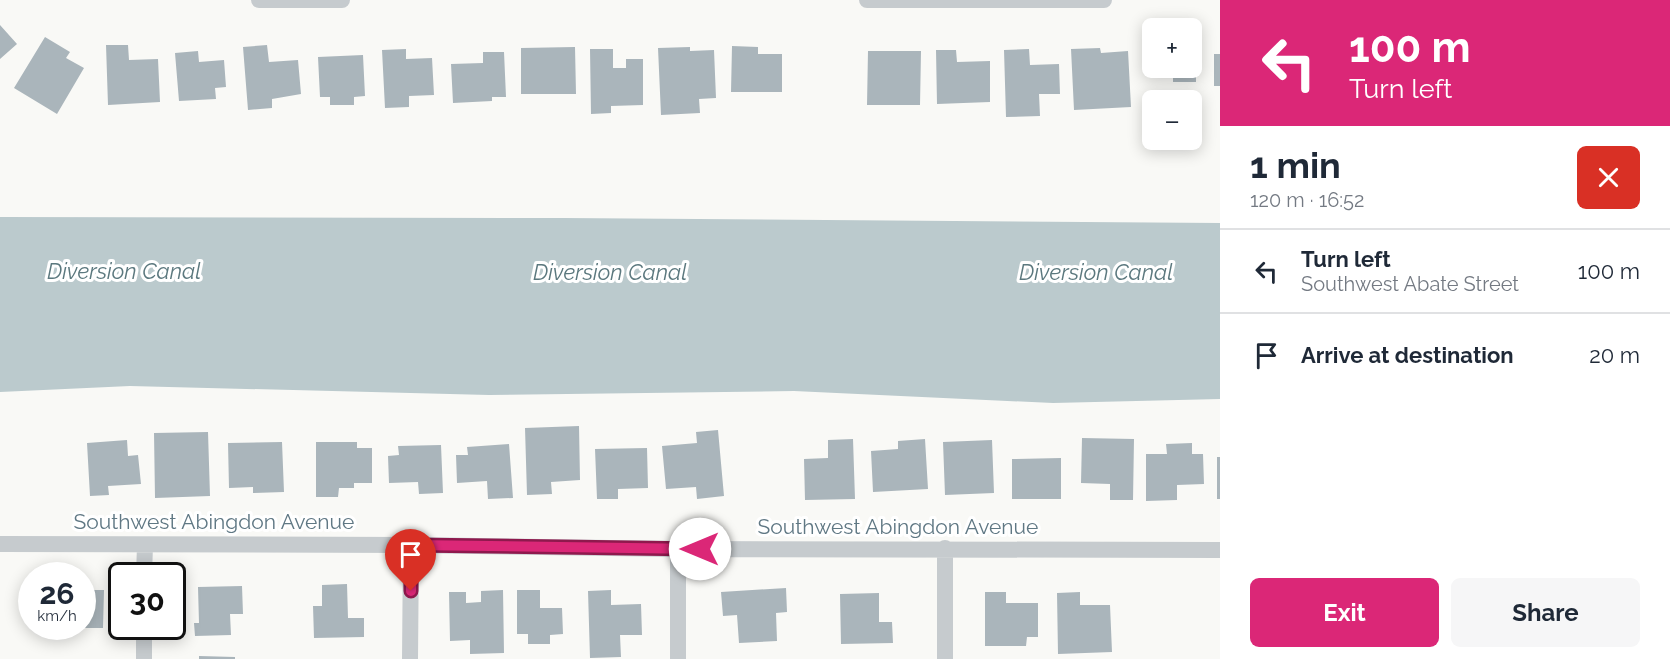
<!DOCTYPE html>
<meta charset="utf-8">
<style>
:root{--surface:#fff;--page:#f6f6f7;--text:#1f2937;--muted:#747a83;--line:#e0e1e3;--accent:#db2777}
body{margin:0;font-family:Raleway,sans-serif;background:var(--page);color:var(--text);height:100vh;display:flex;flex-direction:column;font-size:22px;white-space:nowrap}
*{box-sizing:border-box;margin:0}
p{font-size:20px;color:var(--muted)}
.icon{flex:none;width:33px;height:33px;fill:none;stroke:currentColor;stroke-width:2;stroke-linecap:round;stroke-linejoin:round}
.map{position:relative;flex:1;overflow:hidden}
.details{display:flex;flex-direction:column;background:var(--surface);width:450px}
.details>*{flex:none}
.guide{background:#db2777;color:#fff;overflow:hidden}
.buttons{position:absolute;left:1142px;top:18px;display:grid;gap:12px}
.buttons a{display:grid;place-items:center;width:60px;height:60px;border-radius:9px;background:var(--surface);box-shadow:0 3px 15px #0003;font-size:30px}
.speed{position:absolute;left:18px;top:562px;display:flex;gap:12px;font-size:30px;font-weight:700;text-align:center}
.speed>*{display:grid;place-content:center;width:78px;height:78px;border-radius:50%;background:var(--surface);box-shadow:0 3px 15px #0003;line-height:1}
.speed small{font-size:15px;font-weight:400}
.speed .limit{border:3px solid #111;border-radius:9px;background:#fff;color:#111}
.pin{position:absolute;display:grid;place-items:center;width:51px;height:51px;color:#fff;margin:-62px -26px;border-radius:50% 50% 50% 0;rotate:-45deg;box-shadow:0 0 6px #0007}
.pin .icon{rotate:45deg}
.me{position:absolute;width:66px;margin:-33px;rotate:270deg;stroke-linejoin:round;filter:drop-shadow(0 0 4px #0008)}
.turn{display:flex;align-items:center;gap:21px;height:126px;padding:0 30px;font-size:27px}
.turn .icon{width:78px;height:78px;stroke-width:2.5}
.turn b{display:block;font-size:42px;line-height:51px}
.round{display:grid;place-items:center;flex:none;width:63px;height:63px;border-radius:9px;background:var(--page)}
.summary{display:flex;align-items:center;justify-content:space-between;height:102px;padding:0 30px}
h1{font-size:36px;font-weight:700;line-height:45px}
.primary-button{display:flex;gap:12px;margin-top:auto;padding:12px 30px}
.primary-button a{flex:1;height:69px;border-radius:9px;background:var(--accent);color:#fff;font-size:24px;font-weight:700;line-height:69px;text-align:center}
.primary-button a+a{background:var(--page);color:var(--text)}
ul{padding:0;list-style:none}
li{display:flex;align-items:center;gap:18px;height:84px;padding:0 30px;border-top:2px solid var(--line)}
li div{flex:1}
li b{display:block;font-size:22px}
li em{font-style:normal}
main{display:flex;flex:1;min-height:0}
.map>svg:first-child{display:block}
.water{fill:#bbcacd}
.building{fill:#aab5bb}
.lines{fill:none;stroke-linecap:round;stroke-linejoin:round}
.minor{stroke:#c6cbce;stroke-width:16}
.route-casing{stroke:#8e194d;stroke-width:15}
.route{stroke:#db2777;stroke-width:10}
.labels{text-anchor:middle;stroke-width:6;stroke-linejoin:round;paint-order:stroke}
.street-label{font-size:21px;fill:#607884;stroke:#fff}
.water-label{font-size:22px;font-style:italic;fill:#5b787e;stroke:#fff}
</style>
<main>
<div class="map">
<svg width="1220" height="659" viewBox="0 0 1220 659">
<rect width="100%" height="100%" fill="#f9f9f6"/>
<path class="water" d="M0 217 564 218 1220 223V399L1053 403 794 391 489 395 130 386 0 392Z"/>
<path class="building" d="M0 25 17 44 0 59Z
M45 37 70 52 66 58 84 68 57 114 14 88Z
M106 45H128L129 60 158 59 160 102 108 105Z
M267 45 269 62 298 60 301 94 272 99V108L248 110 243 47Z
M732 46 758 47V54H782V92H731Z
M575 47 576 94H521V48Z
M690 47V51L714 50 716 98 699 99 700 113 661 115 658 48Z
M1100 48 1101 53 1128 51 1131 107 1074 110 1071 49Z
M406 49V59L432 58 434 95 409 96V107L385 108 382 50Z
M590 49H613V68H626V59H643V105L611 106V113L591 114Z
M1029 49 1030 65 1059 64 1060 94H1039L1040 116 1006 117 1004 50Z
M936 50H956L957 62 990 61V102L937 104Z
M198 51 199 62 224 60 226 87 215 88 216 99 179 101 175 53Z
M868 51H921L920 105H867Z
M483 52H504L506 97H492V101L453 103 451 64 483 63Z
M1214 54H1220V86H1214Z
M363 55 365 96 354 97V105H330V97H320L318 57Z
M1191 56H1196V82H1173V68H1191Z
M579 426 580 480 551 482 552 494 527 495 525 428Z
M718 430 724 496 697 499 696 487 666 489 662 446 697 443 696 432Z
M208 432 210 496 155 498 154 433Z
M1082 438 1134 439 1133 500H1110V484L1081 483Z
M853 439 855 499 805 500 804 459 828 458V440Z
M925 439 928 489 873 492 871 451 898 449V441Z
M127 440 128 456 138 455 141 484 108 486 109 495 90 496 87 443Z
M992 440 994 493 945 495 943 442Z
M282 442 284 492 253 493V487L229 488 228 443Z
M316 442H357V448H372V483H354V488H339L338 497H316Z
M1192 443V454H1203L1204 484 1177 485V500L1146 501V454H1167L1166 444Z
M509 444 513 498 488 499 487 481 457 483 456 455H468L467 447Z
M441 445 443 493 419 494 418 482 389 483 388 456 399 455 398 446Z
M647 448 648 488 618 489V499H597L595 449Z
M1217 457H1220V499H1217Z
M1061 458V499H1012V459Z
M347 584 348 618H364V637L314 638 313 606H322V585Z
M242 586 243 614H230L231 635 195 636 194 623H199L198 587Z
M786 588 787 612 776 613 777 641 739 643 737 615 723 616 721 592Z
M82 590H104L103 628H82Z
M503 590 504 653 470 654V640L450 641 449 592H466V603L481 602V591Z
M517 590H540V608H562L563 634 550 635V644H528V634H517Z
M611 590V605L641 604 642 635H620L621 657 590 658 588 591Z
M985 592H1006V603H1038V637H1027L1026 646H985Z
M1080 592V605H1110L1112 652 1058 654 1057 593Z
M879 593V622H892L893 643 841 644 840 594Z
M199 656 235 657V659H199Z"/>
<g class="lines">
<path class="minor" d="M259 0H342
M867 0H1104
M0 544 411 545 678 549 1220 550
M144 576 145 545
M144 659V627
M410 659 411 545
M678 659V549
M945 659V548"/>
</g>
<g class="lines">
<g class="route-casing">
<path id="route" d="M411 591V545L700 549"/>
</g>
<use href="#route" class="route"/>
</g>
<g class="labels">
<g class="street-label">
<text x="214" y="529">Southwest Abingdon Avenue</text>
<text x="898" y="534">Southwest Abingdon Avenue</text>
</g>
<g class="water-label">
<text x="124" y="279">Diversion Canal</text>
<text x="610" y="280">Diversion Canal</text>
<text x="1096" y="280">Diversion Canal</text>
</g>
</g>
</svg>
<div class="buttons">
<a>+</a>
<a>−</a>
</div>
<div class="speed"><div>26<small>km/h</small></div><div class="limit">30</div></div>
<div class="pin" style="left:411px;top:591px;background:#d93025"><svg class="icon" aria-label="arrive" viewBox="0 0 24 24"><path d="M6 21V4h12l-3 4 3 4H6"/></svg></div>
<svg class="me" style="left:700px;top:549px" viewBox="-20 -20 40 40"><circle r="19" fill="#fff"/><path d="M0-13L10 11 0 6-10 11z" fill="#db2777"/></svg>
</div>
<section class="details">
<div class="guide">
<div class="turn"><svg class="icon" aria-label="left" viewBox="0 0 24 24"><path d="M17 20v-9H6M10 6l-5 5 5 5"/></svg><div><b>100 m</b>Turn left</div></div>
</div>
<div class="summary"><div><h1>1 min</h1><p>120 m · 16:52</p></div><a class="round" style="background:#d93025;color:#fff"><svg class="icon" aria-label="close" viewBox="0 0 24 24"><path d="M6 6l12 12M18 6L6 18"/></svg></a></div>
<ul>
<li><svg class="icon" aria-label="left" viewBox="0 0 24 24"><path d="M17 20v-9H6M10 6l-5 5 5 5"/></svg><div><b>Turn left</b><p>Southwest Abate Street</p></div><em>100 m</em></li>
<li><svg class="icon" aria-label="arrive" viewBox="0 0 24 24"><path d="M6 21V4h12l-3 4 3 4H6"/></svg><div><b>Arrive at destination</b></div><em>20 m</em></li>
</ul>
<div class="primary-button"><a>Exit</a><a>Share</a></div>
</section>
</main>
